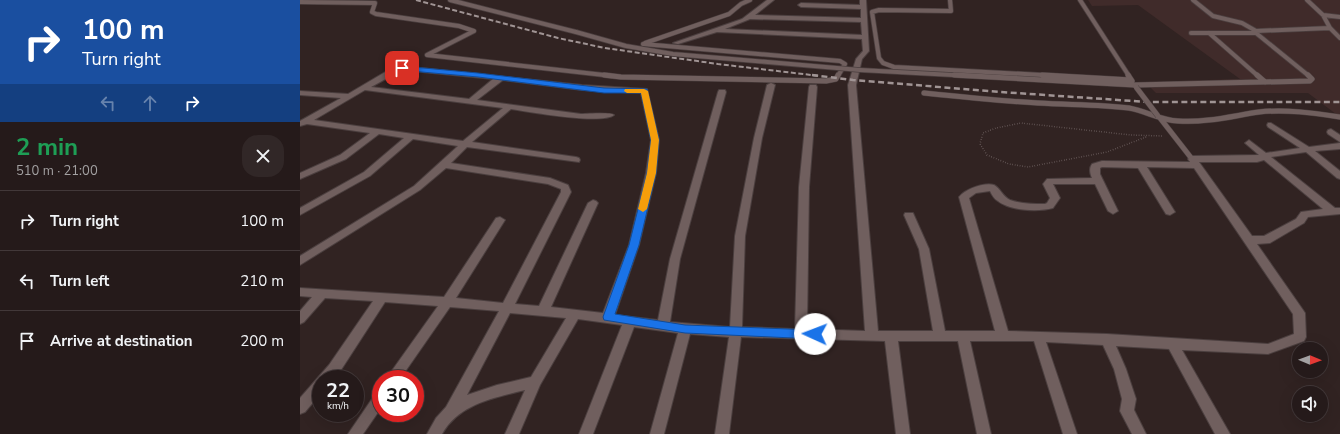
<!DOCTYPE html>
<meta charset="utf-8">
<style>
:root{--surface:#251a1a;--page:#312727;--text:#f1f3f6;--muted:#a3a1a2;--line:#423839}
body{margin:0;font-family:"Nunito Sans",sans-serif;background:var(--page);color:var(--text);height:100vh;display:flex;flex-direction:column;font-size:15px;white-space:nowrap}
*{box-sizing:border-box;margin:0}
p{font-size:13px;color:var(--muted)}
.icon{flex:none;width:22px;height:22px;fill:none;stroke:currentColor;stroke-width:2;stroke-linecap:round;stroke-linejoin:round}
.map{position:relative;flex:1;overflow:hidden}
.side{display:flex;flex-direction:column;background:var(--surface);width:300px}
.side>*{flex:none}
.hud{background:#1a4fa0;color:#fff;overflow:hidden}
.needle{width:26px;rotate:91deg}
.buttons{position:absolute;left:992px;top:342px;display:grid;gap:8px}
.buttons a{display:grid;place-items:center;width:36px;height:36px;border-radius:50%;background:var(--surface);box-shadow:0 4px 16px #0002,0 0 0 1px var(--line);font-size:20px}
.speed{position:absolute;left:12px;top:370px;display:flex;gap:8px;font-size:20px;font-weight:700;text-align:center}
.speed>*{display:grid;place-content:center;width:52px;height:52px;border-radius:50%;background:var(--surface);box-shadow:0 4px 16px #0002,0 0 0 1px var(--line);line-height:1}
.speed small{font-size:10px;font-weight:400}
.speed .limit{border:6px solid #d22;background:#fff;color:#111}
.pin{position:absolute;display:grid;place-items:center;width:34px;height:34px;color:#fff;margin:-17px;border-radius:8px;box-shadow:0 2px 6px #0006}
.me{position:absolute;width:44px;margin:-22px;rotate:272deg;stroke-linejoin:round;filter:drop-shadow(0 0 3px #0008)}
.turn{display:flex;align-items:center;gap:14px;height:84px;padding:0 16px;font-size:18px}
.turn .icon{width:52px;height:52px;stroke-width:2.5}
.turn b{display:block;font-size:28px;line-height:34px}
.lanes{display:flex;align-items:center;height:38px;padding:0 16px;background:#0003;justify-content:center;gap:20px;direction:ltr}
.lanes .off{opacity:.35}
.round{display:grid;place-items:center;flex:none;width:42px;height:42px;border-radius:16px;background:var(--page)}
.headline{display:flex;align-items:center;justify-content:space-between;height:68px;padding:0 16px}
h1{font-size:24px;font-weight:700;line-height:30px;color:#1e9e55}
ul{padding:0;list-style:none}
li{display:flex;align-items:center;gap:12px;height:60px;padding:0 16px;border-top:1px solid var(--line)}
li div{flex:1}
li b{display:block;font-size:15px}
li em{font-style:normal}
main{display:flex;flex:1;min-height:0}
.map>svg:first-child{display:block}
.built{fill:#402b2a}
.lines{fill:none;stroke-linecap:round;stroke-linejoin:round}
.service-far1-casing{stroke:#4b3f3f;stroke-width:5.5}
.service-casing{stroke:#4b3f3f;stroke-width:6}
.minor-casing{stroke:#4b3f3f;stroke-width:2}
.path{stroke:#807474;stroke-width:1.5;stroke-dasharray:0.5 2;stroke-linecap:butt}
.service-far1{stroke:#705f5e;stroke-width:4}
.service{stroke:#705f5e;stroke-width:5}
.minor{fill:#705f5e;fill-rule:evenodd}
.rail-far1{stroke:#a09494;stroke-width:2;stroke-dasharray:5 2.5;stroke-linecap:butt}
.rail{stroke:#a09494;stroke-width:2.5;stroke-dasharray:6 3.5;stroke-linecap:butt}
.service-bridge-far1-casing{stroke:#4b3f3f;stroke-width:5.5;stroke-linecap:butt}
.service-bridge-casing{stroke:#4b3f3f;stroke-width:6;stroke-linecap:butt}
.service-bridge-far1{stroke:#705f5e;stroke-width:4}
.service-bridge{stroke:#705f5e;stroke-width:5}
.route{fill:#1a73e8;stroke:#114b97}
.slow{fill:#f59e0b}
</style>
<main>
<section class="side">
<div class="hud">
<div class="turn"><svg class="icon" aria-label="right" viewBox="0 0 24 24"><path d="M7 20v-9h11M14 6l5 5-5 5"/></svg><div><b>100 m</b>Turn right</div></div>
<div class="lanes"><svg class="icon off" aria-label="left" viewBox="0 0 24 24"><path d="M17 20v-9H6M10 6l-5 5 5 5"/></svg><svg class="icon off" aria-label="ahead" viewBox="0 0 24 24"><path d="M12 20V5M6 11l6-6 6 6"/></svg><svg class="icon" aria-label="right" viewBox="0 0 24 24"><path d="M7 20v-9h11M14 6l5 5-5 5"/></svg></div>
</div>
<div class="headline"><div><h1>2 min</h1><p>510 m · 21:00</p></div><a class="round"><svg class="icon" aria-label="close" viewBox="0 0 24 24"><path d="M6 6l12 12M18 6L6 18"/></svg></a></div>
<ul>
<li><svg class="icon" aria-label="right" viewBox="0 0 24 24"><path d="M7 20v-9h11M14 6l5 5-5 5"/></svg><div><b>Turn right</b></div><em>100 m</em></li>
<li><svg class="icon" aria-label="left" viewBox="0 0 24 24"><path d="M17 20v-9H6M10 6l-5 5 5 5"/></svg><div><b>Turn left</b></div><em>210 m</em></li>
<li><svg class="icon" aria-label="arrive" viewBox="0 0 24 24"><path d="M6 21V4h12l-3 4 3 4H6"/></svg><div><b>Arrive at destination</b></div><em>200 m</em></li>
</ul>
</section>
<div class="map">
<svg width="1040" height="434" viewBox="0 0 1040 434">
<rect width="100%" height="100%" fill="#312322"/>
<path class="built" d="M788 0H1040V117L1008 93H856L845 82 940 79 838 5 792 6Z"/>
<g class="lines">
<g class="service-far1-casing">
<path id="service-far1" d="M150 0 276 32
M650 0 651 11 579 10 572 12 579 58 583 63 594 67 760 76
M780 0 829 76
M893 0 913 16 942 23 956 31
M1007 0 1023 15 1030 28 956 31V33L1009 76
M0 2 75 3 72 12 76 14 159 26 174 31 127 55 313 76
M1023 15 1040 17
M1030 28 1040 38
M891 33H956
M909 33 958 76
M345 43 429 14 441 4 450 0
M343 44 540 61 545 64 538 76
M560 70 672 76"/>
</g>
<g class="service-casing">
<path id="service" d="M304 75 321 77 526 81 536 79 538 75
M654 75 835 85 1010 81 1012 79 1008 75
M742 75 831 80
M828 75 832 81
M957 75 965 82
M624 93C662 97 700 101 738 103 768 105 799 104 829 108 846 111 860 120 878 121 906 123 932 116 959 112 986 109 1013 113 1040 117
M860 118 892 159"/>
</g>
<g class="minor-casing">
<path id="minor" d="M467 0H474L455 15 561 18V9L501 7 498 5 501 3 560 5V0H566L569 51 562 59 556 85 578 331H633L619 249 604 215 605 213H613L629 249 645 331H695L659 197C665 189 685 182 694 185 700 188 703 197 710 200 721 204 733 204 745 204L747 203 750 198 743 184 747 179 792 178C790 174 789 168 792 164L802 161 890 162 888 159 892 156 959 155 945 143 949 140 966 153 1000 148 968 127 967 125 968 123H971L1009 147 1040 143V149L1015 151 1040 171V179L1037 178 1006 152 971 157 1035 208H1040V214L1008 217 1004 223 970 243 957 244 1003 310 1005 313 1006 337 1004 341 968 354 882 350 930 434H915L869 349 816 346 826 369 836 399 834 410 846 434H832L820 411 822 399 814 369 803 345 746 342 777 434H763L734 341H670L691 434H677L658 341H598L610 434H596L585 341 441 337 429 434H415L429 337 390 334 364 434H350L378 333 334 327 293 434H279L322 325 278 319 240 385 219 434H205L225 390C193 398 159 404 142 434H127L136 418 146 407 199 311 150 307 100 379H86L138 306 85 302 39 373 33 379H21V393L5 412 0 414V398L29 365 73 301 25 298 4 322 0 324V311L12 297 0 296V288L144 297 196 218 200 217 205 220 156 298 203 303 261 192V189L248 184 146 168 120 190 0 265V256L114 186 158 146 113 139 70 176 0 215V208L64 172 104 138 79 134 46 159 0 179V173L40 155 70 133 7 124 0 126V121L41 98 0 95V91L48 94 92 68 102 66 282 85 347 89 359 140 356 173 339 245 315 315 358 320 370 259 418 92 419 90H425L426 92 380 259 370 322 430 327 435 236 454 138 467 85 471 83 475 85 462 138 445 236 442 327 495 329 499 187 509 87 510 85H516L517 87 509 187 507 329 565 331 548 85 556 59 563 51 562 39 417 32 378 44 373 43 442 19ZM450 19 561 22 562 35 425 29ZM102 70 193 79 169 99 71 87ZM203 80 282 90 341 93 351 140 346 173 329 245 303 313 251 307 298 203 296 201 293 200 288 203 239 306 215 304 271 192 268 185 250 178 151 163 167 147 279 162 280 160 279 158 276 157 172 142 211 109C229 112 302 125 314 115 310 112 288 114 281 114L177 100ZM65 90 203 108 163 141 14 120ZM964 160 1023 209 1001 212 996 219 964 236H952L899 162H957ZM802 167 838 168 866 214 870 215 875 212 847 167 894 168 993 314 994 334 968 344 807 334 708 331 669 198 676 193 690 191C692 195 694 199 698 201 710 211 739 212 753 208L760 198 753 184H795L808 211 813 214 818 211 800 174V168ZM210 313 266 318 231 377 197 385 167 395Z
M1031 129 1040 135V142L1028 134 1027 132 1028 130Z
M81 391V408L63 434H48L76 393Z"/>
</g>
<path class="path" d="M846 137 807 152 728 167 709 164 687 155 680 144 683 133 696 128 721 123 831 135 863 136"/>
<use href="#service-far1" class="service-far1"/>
<use href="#service" class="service"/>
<use href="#minor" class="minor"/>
<path class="rail-far1" d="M116 0 258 38 305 48 418 64 520 76"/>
<path class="rail" d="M512 75 553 80 701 92 848 102H1040"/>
<g class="service-bridge-far1-casing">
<path id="service-bridge-far1" d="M276 32 326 46 373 54 560 70"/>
</g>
<g class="service-bridge-casing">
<path id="service-bridge" d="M836 87 858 116"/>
</g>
<use href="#service-bridge-far1" class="service-bridge-far1"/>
<use href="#service-bridge" class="service-bridge"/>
</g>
<path class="route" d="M102 66 178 73 304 88 347 89 359 140 356 173 339 245 315 314 385 325 515 330 519 331 521 334 519 338 515 339 385 333 304 320 303 317 329 245 347 173 351 140 341 93H304L178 77 99 70V67Z"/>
<path class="slow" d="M325 89H344L348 91 359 140 356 173 347 209 343 212 338 209 347 173 351 140 341 93H327L324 91Z"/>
</svg>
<div class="buttons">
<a><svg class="needle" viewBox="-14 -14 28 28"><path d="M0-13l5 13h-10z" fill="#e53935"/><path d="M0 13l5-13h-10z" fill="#a3a1a2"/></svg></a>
<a><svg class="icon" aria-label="sound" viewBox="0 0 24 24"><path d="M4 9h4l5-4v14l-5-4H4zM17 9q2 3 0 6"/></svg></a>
</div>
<div class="speed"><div>22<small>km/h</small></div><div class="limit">30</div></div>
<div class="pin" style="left:102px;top:68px;background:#d93025"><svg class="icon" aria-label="arrive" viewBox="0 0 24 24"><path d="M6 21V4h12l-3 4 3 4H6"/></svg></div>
<svg class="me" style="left:515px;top:334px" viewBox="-20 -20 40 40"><circle r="19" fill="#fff"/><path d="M0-13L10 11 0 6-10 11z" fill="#1a73e8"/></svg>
</div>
</main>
